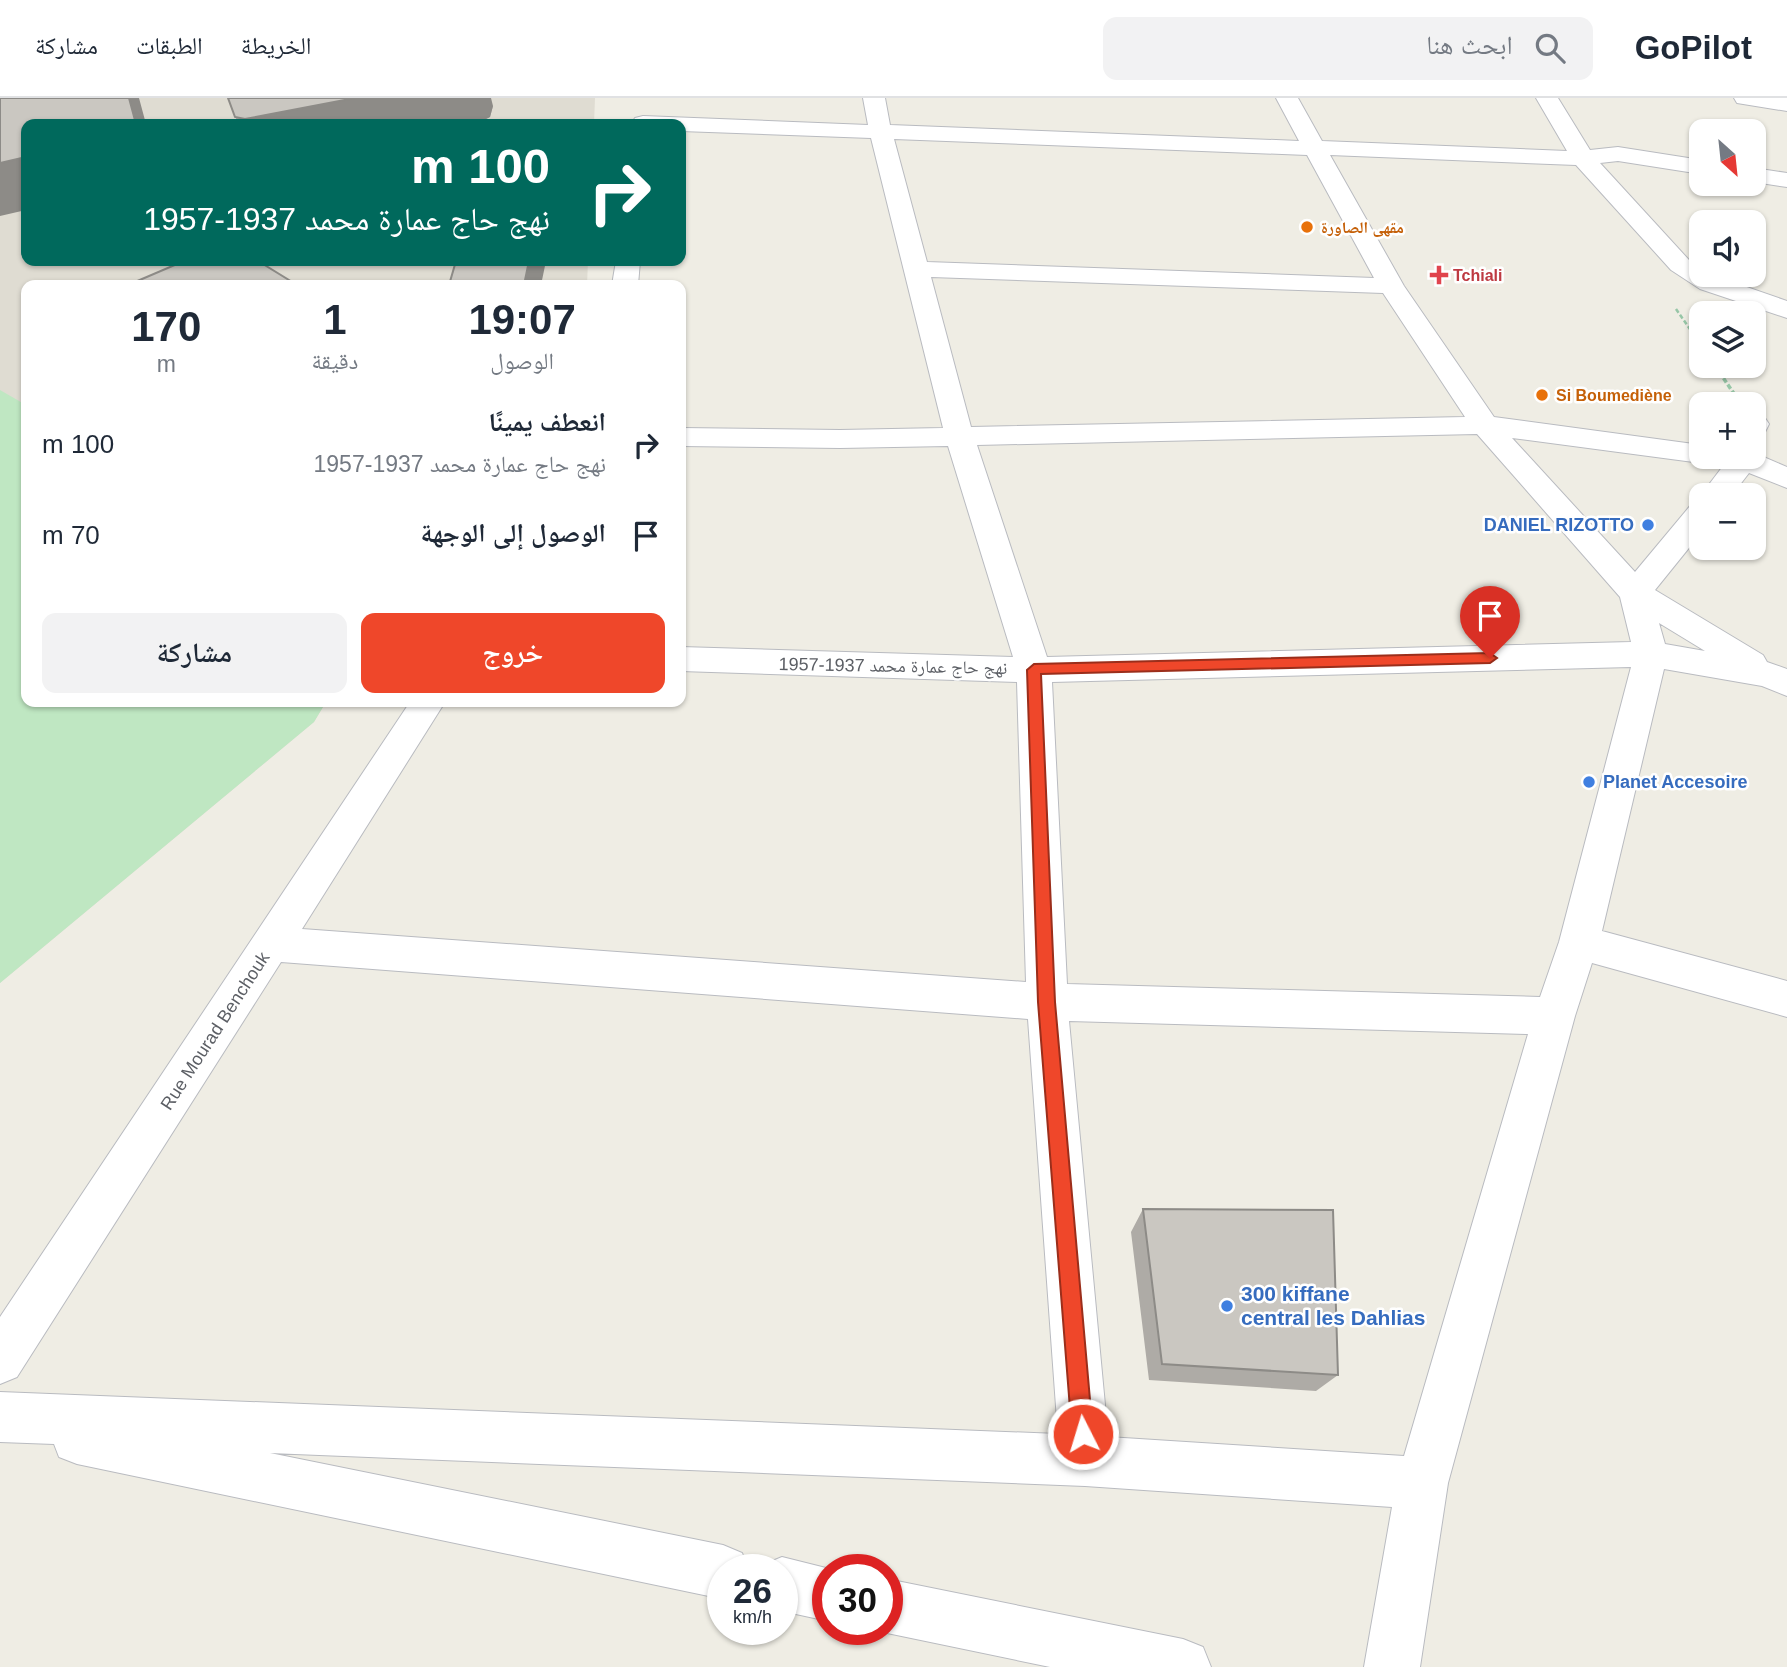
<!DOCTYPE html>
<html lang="ar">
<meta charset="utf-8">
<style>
:root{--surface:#fff;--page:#f2f2f3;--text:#1f2937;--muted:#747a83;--line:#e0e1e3;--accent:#ef472a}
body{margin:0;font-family:Helvetica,"Noto Naskh Arabic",sans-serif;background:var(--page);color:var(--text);direction:rtl;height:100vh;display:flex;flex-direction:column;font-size:26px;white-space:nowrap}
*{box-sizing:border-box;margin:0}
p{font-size:23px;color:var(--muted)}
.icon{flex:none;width:38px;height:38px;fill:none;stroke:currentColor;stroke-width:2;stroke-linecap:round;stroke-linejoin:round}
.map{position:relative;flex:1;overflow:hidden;direction:ltr}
.drawer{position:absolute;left:21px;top:182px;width:665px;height:427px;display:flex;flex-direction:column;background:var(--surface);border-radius:14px;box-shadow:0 2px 5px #0004;direction:rtl}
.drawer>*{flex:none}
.top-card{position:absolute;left:21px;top:21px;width:665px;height:147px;border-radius:14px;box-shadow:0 2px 5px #0004;direction:rtl;background:#00695c;color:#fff;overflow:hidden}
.needle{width:46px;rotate:153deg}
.tools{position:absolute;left:1689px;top:21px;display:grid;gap:14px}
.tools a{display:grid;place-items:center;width:77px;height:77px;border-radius:14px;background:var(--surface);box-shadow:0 2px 5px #0004;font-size:35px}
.speed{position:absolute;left:707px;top:1456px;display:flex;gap:14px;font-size:35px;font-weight:700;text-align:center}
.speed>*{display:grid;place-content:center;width:91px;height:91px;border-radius:50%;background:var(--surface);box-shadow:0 2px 5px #0004;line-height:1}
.speed small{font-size:18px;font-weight:400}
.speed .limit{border:10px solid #d22;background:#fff;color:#111}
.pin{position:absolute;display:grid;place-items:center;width:60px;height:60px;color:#fff;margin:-72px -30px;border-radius:50% 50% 50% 0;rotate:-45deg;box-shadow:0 0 7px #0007}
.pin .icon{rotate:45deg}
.me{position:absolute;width:77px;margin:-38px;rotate:355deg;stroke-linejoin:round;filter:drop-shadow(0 0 5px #0008)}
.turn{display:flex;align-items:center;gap:24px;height:147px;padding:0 21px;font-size:32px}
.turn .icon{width:91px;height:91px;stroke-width:2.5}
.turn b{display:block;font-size:49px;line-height:60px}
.eta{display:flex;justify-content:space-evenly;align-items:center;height:119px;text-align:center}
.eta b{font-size:42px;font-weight:600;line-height:49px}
.cta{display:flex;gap:14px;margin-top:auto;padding:14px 21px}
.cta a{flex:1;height:80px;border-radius:14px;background:var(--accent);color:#fff;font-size:28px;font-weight:600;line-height:80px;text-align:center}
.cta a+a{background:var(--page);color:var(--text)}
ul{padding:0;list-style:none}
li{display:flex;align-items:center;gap:21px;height:91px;padding:0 21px}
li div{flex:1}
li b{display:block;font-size:26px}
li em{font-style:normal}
header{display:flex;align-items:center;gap:42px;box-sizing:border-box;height:98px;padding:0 35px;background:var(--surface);border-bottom:2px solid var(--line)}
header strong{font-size:33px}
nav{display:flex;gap:38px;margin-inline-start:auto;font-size:24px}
.search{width:490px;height:63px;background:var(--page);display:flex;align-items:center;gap:18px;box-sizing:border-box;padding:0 24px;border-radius:14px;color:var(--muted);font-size:26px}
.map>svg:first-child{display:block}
.education{fill:#dfdcd2}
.green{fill:#bfe7c2}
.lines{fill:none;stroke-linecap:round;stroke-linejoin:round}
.minor-casing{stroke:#b9bbc0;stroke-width:2}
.path-far1{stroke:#97c6a7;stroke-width:2.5;stroke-dasharray:4.5 2.5;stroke-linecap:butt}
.path{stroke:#97c6a7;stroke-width:3.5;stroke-dasharray:5 2.5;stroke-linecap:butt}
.minor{fill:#fff;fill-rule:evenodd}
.wall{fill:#aeaba6}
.shaded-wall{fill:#8d8b87}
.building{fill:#cac7c1;stroke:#8d8b87;stroke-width:2}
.route{fill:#ef472a;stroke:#9b2e1b;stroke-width:2}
.food-dot{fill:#e8710a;stroke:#fff;stroke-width:2.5}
.health-dot{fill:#e0444e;stroke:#fff;stroke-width:2.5}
.shop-dot{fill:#3f7fe0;stroke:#fff;stroke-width:2.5}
.labels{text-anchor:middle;stroke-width:5;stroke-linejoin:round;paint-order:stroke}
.far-food-label{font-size:16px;font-weight:bold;fill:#c56008;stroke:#fff;text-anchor:start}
.far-health-label{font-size:16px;font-weight:bold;fill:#be3a42;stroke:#fff;text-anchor:start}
.shop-label{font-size:18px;font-weight:bold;fill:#366cbe;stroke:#fff;text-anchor:end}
.street-label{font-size:18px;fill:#5c5f65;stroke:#fff}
.near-shop-label{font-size:21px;font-weight:bold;fill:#366cbe;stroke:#fff;text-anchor:start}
</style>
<header>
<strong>GoPilot</strong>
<div class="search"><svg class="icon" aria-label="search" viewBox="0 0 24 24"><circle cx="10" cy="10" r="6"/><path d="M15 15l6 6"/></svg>ابحث هنا</div>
<nav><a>الخريطة</a><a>الطبقات</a><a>مشاركة</a></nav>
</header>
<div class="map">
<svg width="1787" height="1569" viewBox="0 0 1787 1569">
<rect width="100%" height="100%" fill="#efede4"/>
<path class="education" d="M0 0H595L594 26H26V163H588L587 187H26V604H326L314 624 0 885Z"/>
<path class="green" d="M0 292 26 307V604H326L314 624 0 885Z"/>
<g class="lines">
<g class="minor-casing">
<path id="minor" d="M863 0H885L890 27 1299 43 1276 0H1298L1322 43 1567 53 1536 0H1558L1590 52 1618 49 1701 62V76L1618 63 1600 65 1689 162 1701 169V177H1712L1787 203V220L1700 191 1671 172 1576 67 1330 57 1404 188 1494 319 1701 347V359H1754V352L1759 357 1787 369V390L1749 375 1732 397H1701L1723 368 1711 362 1701 365 1512 340 1635 474 1690 408 1701 405V435L1655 492 1763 557 1767 564 1787 571V598L1762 588 1664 571 1602 833 1787 883V919L1592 865 1575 918 1448 1385 1420 1569H1364L1392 1409 1085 1388 270 1355 723 1447 742 1455 749 1472H723V1501L77 1366 59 1359 54 1346 0 1344V1294L1058 1336 1028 921 281 864 17 1279 0 1286V1219L410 604H445L302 831 1026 884 1017 584 681 573V549L1013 559 948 348 840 350 681 348V330L840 332 943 330 871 40 681 33V26L632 25 635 20 643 18 868 27ZM894 41 1307 57 1374 180 927 164ZM931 179 1383 195 1465 319 971 329ZM1477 336 1620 499 1631 544 1047 559 977 347ZM1659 525 1705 553 1665 546ZM1631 569 1559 844 1540 899 1067 886 1052 584ZM1069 923 1528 936 1404 1358 1108 1339Z
M1734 0H1787V13L1737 5Z
M1754 70 1787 75V89L1754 84Z
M616 163H640L638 187H612Z
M1754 318 1765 320 1769 326 1764 336 1754 339Z
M782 1459 834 1472H828V1523L782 1513V1472H761L763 1467Z
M887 1481 1183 1541 1203 1549 1211 1569H1050L887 1535 878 1531H887Z"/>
</g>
<path class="path-far1" d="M1676 211 1701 247"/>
<path class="path" d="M1715 268 1735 297"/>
<use href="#minor" class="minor"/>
</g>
<path class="wall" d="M228 0 493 8 490 19 478 25 471 26H238Z
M1143 1111 1338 1277 1316 1293 1149 1282 1131 1134Z"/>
<path class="shaded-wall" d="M129 0H139L146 26H136Z
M355 0H491L493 8 490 19 478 25 471 26H247L245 21Z
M26 59V112L0 118V65Z
M529 163H546L541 187H524Z"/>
<path class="building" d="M0 0H129L136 26H26V59L0 65Z
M228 0H355L245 21 235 19Z
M184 163H258L297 187H128Z
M456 163H529L524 187H449Z
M1143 1111 1333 1112 1338 1277 1162 1266Z"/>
<path class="route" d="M1490 555 1497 560 1490 565 1041 576 1055 904 1093 1336 1090 1344 1083 1347 1075 1344 1072 1336 1038 904 1027 572 1034 566Z"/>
<g class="food-dot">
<circle cx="1307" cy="129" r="7"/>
<circle cx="1542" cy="297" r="7"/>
</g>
<path class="health-dot" d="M1435.5 166.5h7v7h7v7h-7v7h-7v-7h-7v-7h7z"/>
<g class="shop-dot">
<circle cx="1648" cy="427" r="7"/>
<circle cx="1589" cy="684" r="7"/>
<circle cx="1227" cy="1208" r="7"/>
</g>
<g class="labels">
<g class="far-food-label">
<text x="1321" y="135">مقهى الصاورة</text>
<text x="1556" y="303">Si Boumediène</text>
</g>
<g class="far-health-label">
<text x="1453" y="183">Tchiali</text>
</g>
<g class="shop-label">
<text x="1634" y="433">DANIEL RIZOTTO</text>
<text x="1603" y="690" text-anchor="start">Planet Accesoire</text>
</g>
<g class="street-label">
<text transform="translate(893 568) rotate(1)" y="6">نهج حاج عمارة محمد 1937-1957</text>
<text transform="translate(215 933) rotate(-57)" y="6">Rue Mourad Benchouk</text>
</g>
<g class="near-shop-label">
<text x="1241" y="1203">300 kiffane<tspan x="1241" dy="24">central les Dahlias</tspan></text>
</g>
</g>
</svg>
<div class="tools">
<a><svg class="needle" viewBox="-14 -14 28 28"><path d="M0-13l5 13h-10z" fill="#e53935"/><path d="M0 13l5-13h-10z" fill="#747a83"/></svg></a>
<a><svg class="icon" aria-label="sound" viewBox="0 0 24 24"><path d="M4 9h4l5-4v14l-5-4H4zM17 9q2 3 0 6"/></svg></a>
<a><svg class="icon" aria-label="layers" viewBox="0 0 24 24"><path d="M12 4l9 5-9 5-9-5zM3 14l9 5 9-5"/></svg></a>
<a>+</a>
<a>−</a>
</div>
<div class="speed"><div>26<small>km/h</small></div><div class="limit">30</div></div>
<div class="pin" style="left:1490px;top:560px;background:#d93025"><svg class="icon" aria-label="arrive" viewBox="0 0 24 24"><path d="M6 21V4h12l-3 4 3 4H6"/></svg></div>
<svg class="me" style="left:1083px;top:1336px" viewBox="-20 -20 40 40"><circle r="17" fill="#ef472a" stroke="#fff" stroke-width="3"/><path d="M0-11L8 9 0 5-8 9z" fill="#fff"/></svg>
<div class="top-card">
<div class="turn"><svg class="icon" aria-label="right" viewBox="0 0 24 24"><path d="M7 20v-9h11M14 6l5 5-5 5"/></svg><div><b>100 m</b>نهج حاج عمارة محمد 1937-1957</div></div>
</div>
<section class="drawer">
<div class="eta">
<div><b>19:07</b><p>الوصول</p></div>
<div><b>1</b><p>دقيقة</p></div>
<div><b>170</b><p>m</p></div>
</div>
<ul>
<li><svg class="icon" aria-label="right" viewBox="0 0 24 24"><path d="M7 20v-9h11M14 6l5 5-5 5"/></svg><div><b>انعطف يمينًا</b><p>نهج حاج عمارة محمد 1937-1957</p></div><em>100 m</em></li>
<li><svg class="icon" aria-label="arrive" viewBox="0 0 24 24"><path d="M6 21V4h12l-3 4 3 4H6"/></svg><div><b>الوصول إلى الوجهة</b></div><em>70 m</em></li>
</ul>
<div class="cta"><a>خروج</a><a>مشاركة</a></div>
</section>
</div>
